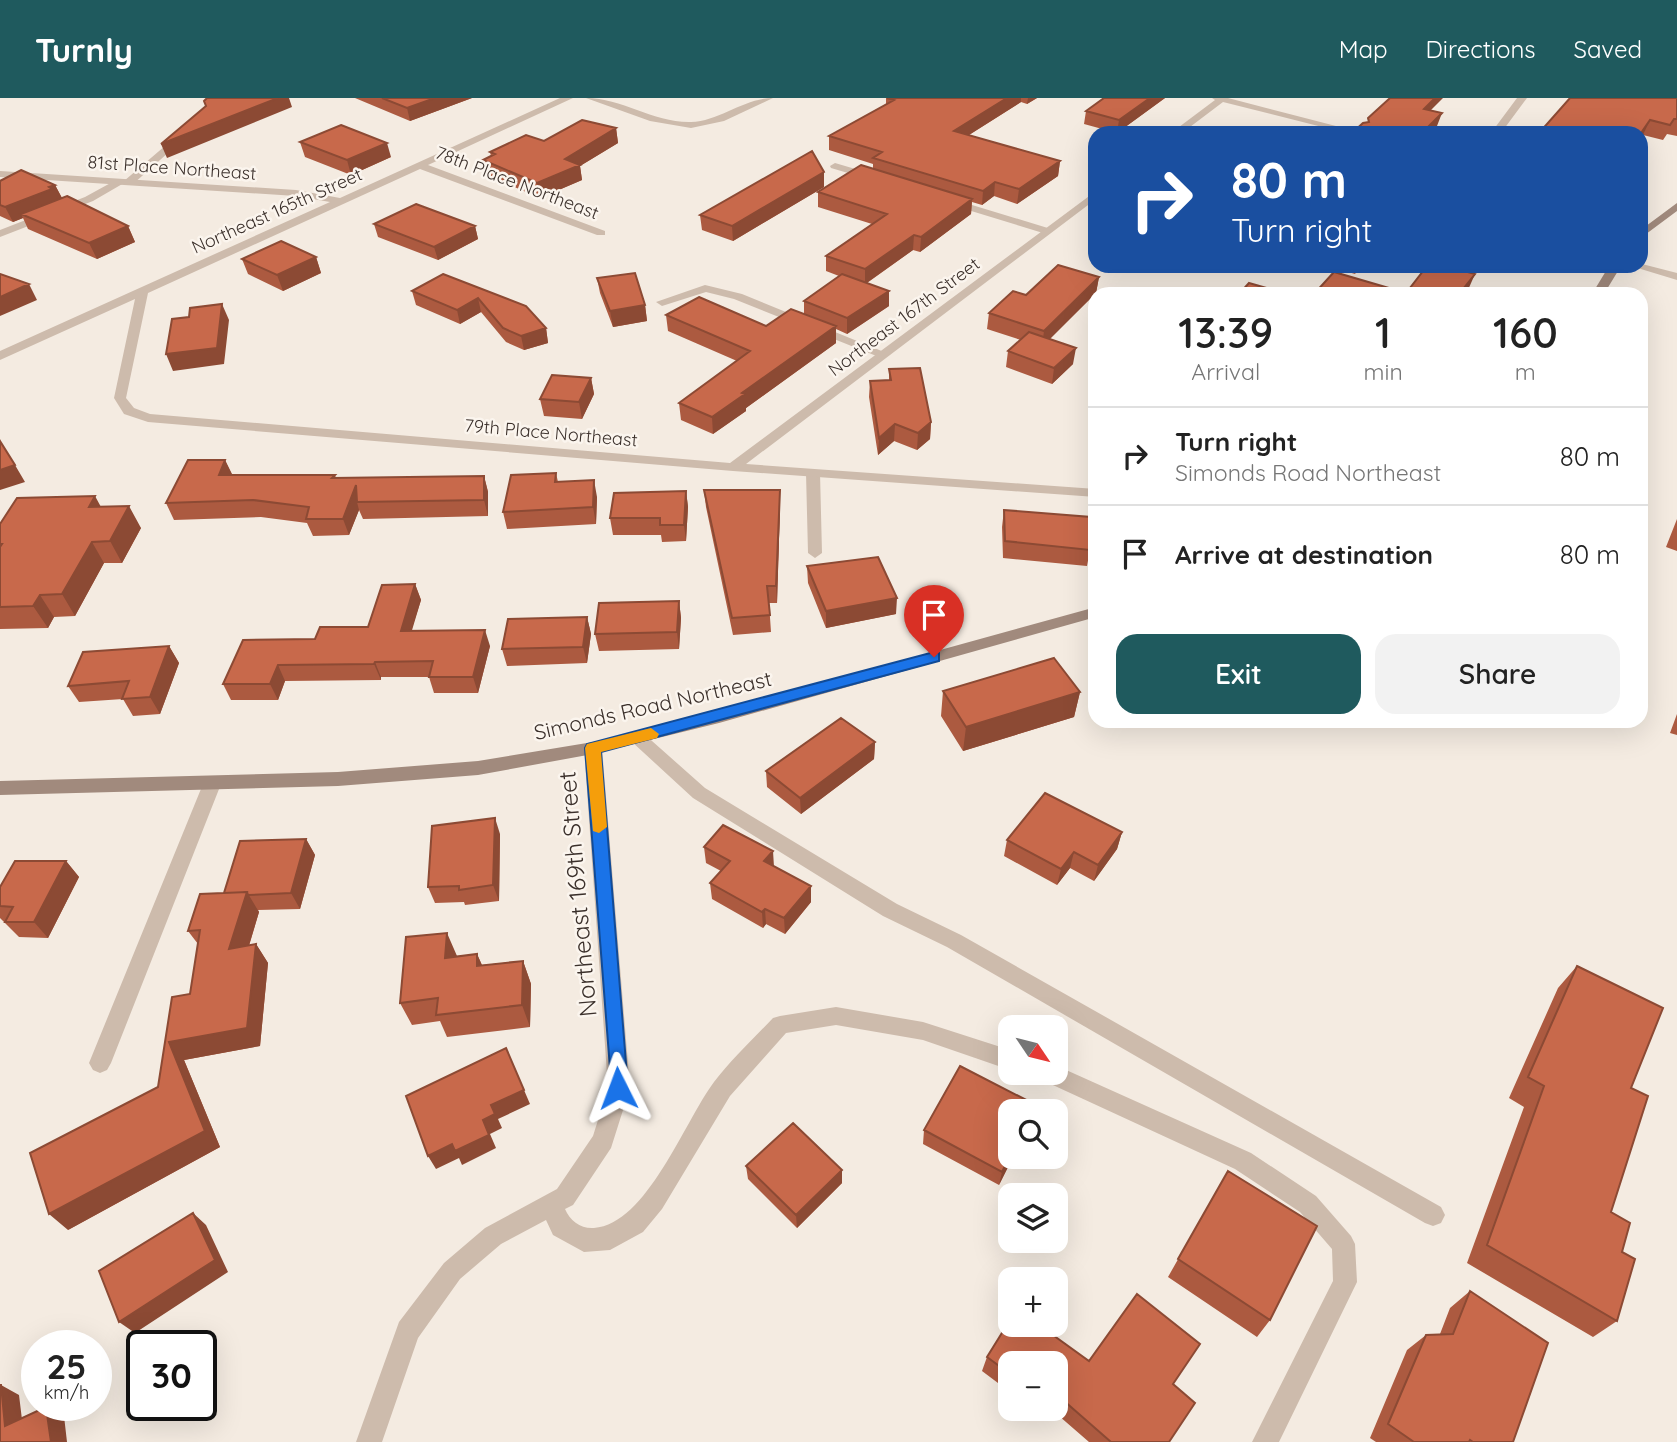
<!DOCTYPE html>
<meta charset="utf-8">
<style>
:root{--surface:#fff;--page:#f2f2f2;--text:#222;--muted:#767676;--line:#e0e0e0;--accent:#1f5a5e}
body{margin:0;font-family:Quicksand,sans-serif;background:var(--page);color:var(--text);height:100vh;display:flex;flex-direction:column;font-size:26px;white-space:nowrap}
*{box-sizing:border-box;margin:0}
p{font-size:23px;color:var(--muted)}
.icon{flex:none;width:38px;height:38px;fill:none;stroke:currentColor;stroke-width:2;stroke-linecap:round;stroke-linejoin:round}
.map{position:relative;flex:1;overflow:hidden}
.panel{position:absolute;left:1088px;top:189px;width:560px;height:441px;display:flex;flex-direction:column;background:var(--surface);border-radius:21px;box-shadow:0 7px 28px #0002}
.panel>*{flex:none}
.hud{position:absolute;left:1088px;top:28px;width:560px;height:147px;border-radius:21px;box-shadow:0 7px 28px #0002;background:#1a4fa0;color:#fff;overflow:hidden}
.needle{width:46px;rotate:125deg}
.fabs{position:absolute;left:998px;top:917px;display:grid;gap:14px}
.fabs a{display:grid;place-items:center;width:70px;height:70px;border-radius:14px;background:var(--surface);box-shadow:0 7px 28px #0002;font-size:35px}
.speed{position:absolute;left:21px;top:1232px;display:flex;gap:14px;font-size:35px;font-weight:700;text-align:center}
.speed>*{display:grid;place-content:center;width:91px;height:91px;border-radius:50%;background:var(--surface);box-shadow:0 7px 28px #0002;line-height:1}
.speed small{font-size:18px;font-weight:400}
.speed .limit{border:4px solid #111;border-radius:10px;background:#fff;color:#111}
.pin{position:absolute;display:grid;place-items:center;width:60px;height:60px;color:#fff;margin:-72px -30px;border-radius:50% 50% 50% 0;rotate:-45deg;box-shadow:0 0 7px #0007}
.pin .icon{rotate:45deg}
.me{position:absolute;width:77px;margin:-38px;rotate:357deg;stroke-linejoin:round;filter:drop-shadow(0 0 5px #0008)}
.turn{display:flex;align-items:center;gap:24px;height:147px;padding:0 28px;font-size:32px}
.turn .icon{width:91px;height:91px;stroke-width:2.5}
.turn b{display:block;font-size:49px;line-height:60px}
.eta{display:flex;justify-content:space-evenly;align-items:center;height:119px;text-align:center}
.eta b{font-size:42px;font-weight:600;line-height:49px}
.primary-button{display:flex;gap:14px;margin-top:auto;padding:14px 28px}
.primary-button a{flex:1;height:80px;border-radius:21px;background:var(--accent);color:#fff;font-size:28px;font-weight:600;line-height:80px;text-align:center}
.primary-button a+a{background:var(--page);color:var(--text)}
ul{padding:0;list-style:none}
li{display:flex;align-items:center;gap:21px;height:98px;padding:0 28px;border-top:2px solid var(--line)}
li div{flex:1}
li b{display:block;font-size:26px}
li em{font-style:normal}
header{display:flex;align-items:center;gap:42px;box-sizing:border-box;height:98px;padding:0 35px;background:var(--accent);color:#fff}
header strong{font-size:33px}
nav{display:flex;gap:38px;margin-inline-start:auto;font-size:24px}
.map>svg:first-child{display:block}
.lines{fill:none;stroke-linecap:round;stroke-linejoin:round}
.service{fill:#cdbbac;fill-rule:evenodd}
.minor{fill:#cdbbac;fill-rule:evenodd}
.secondary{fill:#a18a7d;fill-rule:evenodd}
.wall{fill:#ac5a40}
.shaded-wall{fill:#8c4a34}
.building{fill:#c8694b;stroke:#8c4a34;stroke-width:2}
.route{fill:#1a73e8;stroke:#114b97;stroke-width:2}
.slow{fill:#f59e0b}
.labels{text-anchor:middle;stroke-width:5;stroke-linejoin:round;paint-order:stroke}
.far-street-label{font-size:18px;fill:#3b302b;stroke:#fbf5ee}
.street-label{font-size:21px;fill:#3b302b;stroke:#fbf5ee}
.near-street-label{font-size:24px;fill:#3b302b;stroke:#fbf5ee}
</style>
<header>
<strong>Turnly</strong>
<nav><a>Map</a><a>Directions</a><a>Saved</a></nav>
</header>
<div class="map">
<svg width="1677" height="1344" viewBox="0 0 1677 1344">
<rect width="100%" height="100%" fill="#f4ebe1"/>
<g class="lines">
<path class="service" d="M586 0C622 0 654 25 691 24 720 23 744 0 773 0L724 23 691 30 650 23Z
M179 36 187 38 133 86 124 85 93 103 0 139V132L85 99 116 82 124 83Z
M835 65 879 78 880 80 875 83 831 70 830 68Z
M949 100 1051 131 1052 133 1043 135 945 105 944 103Z
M1642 166 1677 175V182L1631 168H1642Z
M705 187 742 196 889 256 879 259 734 201 706 194 662 208 656 204Z
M813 371 820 375 822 455 815 460 808 455 806 375Z
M637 633 643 635 705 690 897 806 961 837 1441 1109 1445 1117 1441 1125 1433 1128 1425 1125 947 849 883 818 693 700 631 643 628 639 631 635Z
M212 679 218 681 221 686 111 965 107 972 100 975 93 972 89 965 203 686 206 681Z"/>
<path class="minor" d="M560 0H573L428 67 605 133V137H597L420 71 148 195 126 300 134 310 150 316 730 365 1096 93V101L746 366 1096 391V399L733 373 148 324 124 316 114 300 135 201 0 262V253L330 104 296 98 0 79V73L296 92 340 100Z
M1212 0H1228L1363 35H1346L1223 4 1182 35H1171L1215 2Z
M1517 0H1527L1501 35H1491Z
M593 644 602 650 630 990 611 1050 573 1107 565 1111C570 1123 581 1131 594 1130 647 1126 684 1024 714 984 731 962 753 941 773 920L780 918 836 909 923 924 1010 952V972L923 942 836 927 786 935 730 998 662 1111 643 1134 610 1152 584 1154 553 1137 546 1122 501 1146 460 1181 418 1240 382 1344H356L399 1224 444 1165 485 1130 557 1091 593 1038 608 990 584 650Z
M1055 967 1251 1055 1316 1098 1351 1138 1355 1146 1357 1184 1279 1344H1252L1333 1183 1332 1151 1300 1114 1235 1071 1042 982 1039 975H1055Z"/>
<path class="secondary" d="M1677 105V113L1642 139V131Z
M1609 168H1621L1604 196H1592Z
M1096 509V519L719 625 593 656 478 677 338 688 0 697V683L338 674 478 663 593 644 719 613Z"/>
</g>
<path class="wall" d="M355 0H472L410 23Z
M886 0H1037L1027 6 1021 4 969 37 1060 63 1058 78 1017 106 994 98 982 107 972 104 971 116 920 154 913 152 867 185 889 193V208L847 236 836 231V245L746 310V313L713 336 681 322 679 305 737 263 668 233 666 217 766 228 804 216V203L839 178 826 173V158L872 126 818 109V94L873 71V66L829 52V38L886 7Z
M1104 0H1165L1117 35 1084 26 1086 13Z
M1677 0V38L1667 36 1663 42 1643 37 1642 39V35H1539Z
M616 30 618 45 580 68 582 82 540 100 486 77 483 62 491 58 490 54 544 43Z
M300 44 391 59 351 77 305 59Z
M824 74V89L733 143 702 132 700 117Z
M0 83 55 87 62 100 128 128 135 144 97 161 28 131 23 120 13 124 0 118Z
M374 126 475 128 478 141 438 162 378 139Z
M316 159 321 175 283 193 248 176 242 161Z
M1328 168H1361L1355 176Z
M443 176 546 230 548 245 524 252 506 244 481 214 460 226 416 207 412 193Z
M1099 179 1096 195 1049 241 1073 266 1052 286 1006 269 1008 253 1021 242 987 231 989 215Z
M597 180 645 207 647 223 613 229 600 195Z
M889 271 931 324 930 341 917 352 894 343 878 357 869 299 870 283 889 282Z
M591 280 594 296 582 321 544 318 540 301Z
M225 362 232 377H335L336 380 484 378 488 394V418L363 421 359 412 349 437 313 438 307 425 261 419 174 422 166 405Z
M556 375 558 384 597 399 596 426 507 431 503 414Z
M704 392 780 409 777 505H769L771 534 733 537 706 409Z
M686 393 688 409 686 443 662 444 661 437H613L610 420Z
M101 409 141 430 122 465H104L75 518 54 519 48 530 0 531V426Z
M1004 412 1090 452 1087 468 1003 460 1002 429Z
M1677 421V453L1666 449Z
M807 468 896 516 826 530 808 485Z
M415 486 421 502 411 533 490 548 478 595H434L429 579H381V582L285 583 278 602H231L223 586 368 529Z
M679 503 681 520 679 551 599 553 595 536Z
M587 519 591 536 587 565 507 568 502 551Z
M169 548 179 565 160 616 133 618 123 601 79 604 68 588Z
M943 593 1080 594 1074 619 963 653 941 618Z
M1677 616V637L1670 635Z
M875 644 874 661 801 716 767 689 766 673Z
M1122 734 1117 751 1094 783 1070 770 1057 787 1004 758 1007 742Z
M500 736 499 803 465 807 464 804 435 805 428 789Z
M306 741 315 757 300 811 258 812 259 814 249 848 256 846 268 865 260 948 184 962 220 1049 68 1132 158 989 190 896 198 846 188 833 224 795Z
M704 749 774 768 811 788V804L785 836 766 826 763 830 712 801 710 785 721 773 706 765Z
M66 763 79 779 48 840 19 839 0 820V789Z
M477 856 482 867 523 863 531 886 530 929 447 939 440 923 412 927 400 905 457 858Z
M1577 868 1631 990 1611 1114 1622 1154 1617 1223 1593 1239 1467 1165 1524 1009 1509 1000 1558 890Z
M924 1032 1010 1059H1013L999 1087 923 1046Z
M746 1068 842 1085 797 1130 748 1081Z
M1228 1073 1270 1222 1257 1239 1168 1179Z
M1470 1193 1513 1344H1376L1370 1340 1407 1252 1426 1237 1440 1236 1450 1210Z
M987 1259 1089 1263 1173 1286 1169 1344H1089L1051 1311H1055V1265H1010V1294L982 1273Z"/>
<path class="shaded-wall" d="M278 0H289L292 9 167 60 161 46Z
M435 0H472L410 23 407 10Z
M1007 0H1021V4L953 47 954 33Z
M1028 0H1037L1027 6Z
M1150 0H1165L1117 35 1119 22Z
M1435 0H1443L1420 23 1424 11Z
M1442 15 1437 28 1430 35H1422Z
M1650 22 1643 37 1642 39 1641 35Z
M616 30 618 45 580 68 582 82 540 100 537 85 565 61Z
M387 45 391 59 351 77 347 62Z
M1060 63 1058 78 1017 106 1019 91Z
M824 74V89L733 143 732 128Z
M995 84 994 98 982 107 983 93Z
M55 87 63 102 21 116 23 120 13 124 5 109Z
M972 101 971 116 920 154 921 139Z
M128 128 135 144 97 161 89 145Z
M475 128 478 141 438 162 434 149Z
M914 137 913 152 865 186V171Z
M316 159 321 175 283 193 277 177Z
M1463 168H1470L1454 188 1460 172Z
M1475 176 1468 192 1465 196H1459Z
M1099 179 1096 195 1042 249 1044 233Z
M29 186 37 202 0 218V199Z
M889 193V208L847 236V220Z
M478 200 481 214 460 226 457 212Z
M222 206 229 222 224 266 173 273 166 256Z
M645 207 647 223 613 229 610 213Z
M836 228V245L746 310V313L713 336 712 319 742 295Z
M546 230 548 245 524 252 521 238Z
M1076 250 1073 266 1052 286 1054 270Z
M591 280 594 296 582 321 579 304Z
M931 324 930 341 917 352 918 335Z
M895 326 894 343 878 357 879 340Z
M225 362 233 378 219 377Z
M15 367 25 384 0 392V372Z
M484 378 488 394V418L484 402Z
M594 382 597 399 596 426 593 409Z
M356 387 357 404 359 412 349 437 343 421Z
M780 392V409L777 505 776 488Z
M686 393 688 409 686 443 684 427Z
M95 398 107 420 89 409Z
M129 408 141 430 122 465 110 443Z
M92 444 104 465 75 518 62 496Z
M415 486 421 502 407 549 401 533Z
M40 497 54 519 48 530 33 508Z
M897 500 896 516 826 530V513Z
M679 503 681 520 679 551 677 534Z
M587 519 591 536 587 565 583 549Z
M485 532 490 548 478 595 473 579Z
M169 548 179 565 160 616 150 599Z
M375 564 381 579V582L374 566Z
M278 567 285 583 278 602 270 586Z
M1080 594 1074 619 963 653 966 629Z
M875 644 874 661 801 716 800 700Z
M495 720 500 736 499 803 493 787Z
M1122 734 1117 751 1094 783 1098 767Z
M306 741 315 757 300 811 291 795Z
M773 753 774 769 764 763Z
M1074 754 1070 770 1057 787 1061 771Z
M66 763 79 779 48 840 34 824Z
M811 788V804L785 836 784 820Z
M247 794 259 814 242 870 229 851Z
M765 811 766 826 763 830 762 814Z
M447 835 457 858 456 882 445 860Z
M256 846 268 865 260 948 184 962 220 1049 68 1132 49 1116 205 1033 169 944Z
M477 856 487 879 477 868Z
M523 863 531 886 530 929 522 907Z
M524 992 530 1006 498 1021 502 1030 490 1036 496 1050 462 1067 459 1060 436 1071 428 1058 491 1007Z
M1010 1059H1013L999 1087 1002 1074Z
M842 1072V1085L797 1130 796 1117Z
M193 1115 206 1127 228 1174 135 1235 119 1224Z
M1 1287 19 1297 24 1338 5 1328Z
M46 1309 64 1318 67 1344H51Z"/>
<path class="building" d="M207 0H278L161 46 206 8 204 3Z
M382 0H435L407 10Z
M887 0H1007L954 33 1060 63 1019 91 995 84 983 93 873 60 882 54 829 38 894 2Z
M1104 0H1150L1119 22 1086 13Z
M1390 0H1435L1424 11 1442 15 1422 35H1352L1363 25 1369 24 1368 20Z
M1570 0H1677V21H1674L1670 27 1650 22 1641 35H1539Z
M582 22 616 30 565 61 580 67 537 85 483 62 495 56 490 54 526 37 544 43Z
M341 27 387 45 347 62 300 44Z
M812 53 824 74 732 128 700 117Z
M861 67 972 101 921 139 914 137 865 171 826 158 887 116 818 94Z
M21 72 55 87 49 89 52 91 5 109 0 107V83Z
M67 98 128 128 89 145 21 116Z
M416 106 475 128 434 149 374 126Z
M281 143 316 159 277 177 242 161Z
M1058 167 1099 179 1044 233 989 215 1013 193 1026 197Z
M1427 168H1463L1460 172 1475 176 1459 196H1314L1334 174 1406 195Z
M635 175 645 207 610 213 597 180Z
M0 176 29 186 0 199Z
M443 176 526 208 546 230 521 238 503 230 478 200 457 212 412 193Z
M842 176 889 193 847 220 804 203Z
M1249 185 1287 196H1239Z
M699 199 766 228 791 211 836 228 742 295 745 296 712 319 679 305 750 253 666 217Z
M222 206 217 250 166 256 172 221 189 219 190 210Z
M1029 234 1076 250 1054 270 1008 253Z
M920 270 931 324 918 335 895 326 879 340 870 283 891 282 889 271Z
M552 277 591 280 579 304 540 301Z
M0 343 15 367 0 372Z
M188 362H225L219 377H335L332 380 484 378V402L357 404 356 387 343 421H306L309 409 253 402 166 405Z
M556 375 555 384 594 382 593 409 503 414 511 377Z
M704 392H780L776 488H767L770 517 732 520Z
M686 393 684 427H660V420H610L614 395Z
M95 398 89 409 129 408 110 443 92 444 62 496 40 497 33 508 0 509V449L2 446H0V426L17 400Z
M1004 412 1091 419 1090 452 1005 443Z
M878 459 897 500 826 513 807 468Z
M415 486 401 533 485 532 473 579H429L433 563 375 564 374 566 278 567 270 586H223L243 542 315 541 320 529H368L382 487Z
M679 503 677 534 595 536 599 505Z
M587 519 583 549 502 551 508 521Z
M169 548 150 599 122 601 129 583 68 588 83 554Z
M1054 560 1080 594 966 629 943 593Z
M841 620 875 644 800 700 766 673Z
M1045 695 1122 734 1098 767 1074 754 1061 771 1007 742Z
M495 720 493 787 459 792V788L428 789 432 728Z
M723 727 773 753 764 763 811 788 784 820 765 811 762 814 710 785 730 763 704 749Z
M306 741 291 795 248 797 247 794 224 795 240 743Z
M15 763H66L34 824H5L13 809 0 808V789Z
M247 794 229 851 256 846 247 930 169 944 205 1033 49 1116 30 1055 158 989 172 899 190 896 200 832 188 833 200 796Z
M447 835 445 860 477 856V868L523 863 522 907 436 917 438 900 400 905 406 839Z
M1577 868 1663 910 1631 990 1648 998 1611 1114 1630 1125 1622 1154 1635 1161 1617 1223 1487 1147 1544 988 1528 979Z
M506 950 524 992 491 1007 495 1016 483 1022 489 1037 455 1053 452 1046 428 1058 406 998Z
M960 968 1036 1007 1032 1013H1010V1058L1002 1074 924 1032Z
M793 1025 842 1072 796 1117 746 1068Z
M1228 1073 1317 1128 1270 1222 1178 1161Z
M193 1115 215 1162 119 1224 99 1173Z
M1470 1193 1548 1245 1513 1344H1473L1470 1342 1469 1344H1414L1388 1326 1426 1237 1453 1236Z
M1137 1196 1200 1246 1173 1286 1195 1305 1169 1344H1111L1055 1295V1265H1010V1276L987 1259 1010 1222V1227H1039L1089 1263Z
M0 1287H1L5 1328 46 1309 51 1344H0Z"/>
<path class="route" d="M934 554 939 555V563L601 654 628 990 625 996 618 999 612 996 585 650 587 646Z"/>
<path class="slow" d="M651 630 659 636 657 640 601 654 607 729 599 735 593 733 585 650 587 646Z"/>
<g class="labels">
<g class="far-street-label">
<text transform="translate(172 70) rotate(4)" y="6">81st Place Northeast</text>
<text transform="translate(517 85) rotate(21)" y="6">78th Place Northeast</text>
<text transform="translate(277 113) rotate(-24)" y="6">Northeast 165th Street</text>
<text transform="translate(904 219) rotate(-37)" y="6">Northeast 167th Street</text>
<text transform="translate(551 335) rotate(5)" y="6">79th Place Northeast</text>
</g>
<g class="street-label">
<text transform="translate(653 608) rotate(-13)" y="7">Simonds Road Northeast</text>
</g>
<g class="near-street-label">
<text transform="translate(578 796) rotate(-95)" y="8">Northeast 169th Street</text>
</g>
</g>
</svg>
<div class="fabs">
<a><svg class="needle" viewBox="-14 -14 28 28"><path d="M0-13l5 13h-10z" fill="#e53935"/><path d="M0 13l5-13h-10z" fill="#767676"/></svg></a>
<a><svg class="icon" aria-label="search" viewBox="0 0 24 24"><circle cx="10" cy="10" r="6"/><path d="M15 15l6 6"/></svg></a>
<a><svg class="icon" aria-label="layers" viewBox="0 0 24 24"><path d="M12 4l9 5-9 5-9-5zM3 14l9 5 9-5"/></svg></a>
<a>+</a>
<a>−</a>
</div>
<div class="speed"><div>25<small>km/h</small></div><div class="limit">30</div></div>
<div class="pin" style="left:934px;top:559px;background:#d93025"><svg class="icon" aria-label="arrive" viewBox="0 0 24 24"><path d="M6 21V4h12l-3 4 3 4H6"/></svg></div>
<svg class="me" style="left:618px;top:990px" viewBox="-20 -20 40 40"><path d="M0-17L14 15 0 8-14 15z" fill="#1a73e8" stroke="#fff" stroke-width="4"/></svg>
<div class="hud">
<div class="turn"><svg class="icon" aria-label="right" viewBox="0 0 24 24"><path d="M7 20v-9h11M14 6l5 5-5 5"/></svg><div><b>80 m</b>Turn right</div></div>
</div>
<section class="panel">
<div class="eta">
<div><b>13:39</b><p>Arrival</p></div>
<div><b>1</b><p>min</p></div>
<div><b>160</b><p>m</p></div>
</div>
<ul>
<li><svg class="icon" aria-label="right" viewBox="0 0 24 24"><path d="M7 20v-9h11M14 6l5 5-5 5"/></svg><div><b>Turn right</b><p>Simonds Road Northeast</p></div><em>80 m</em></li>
<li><svg class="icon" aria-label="arrive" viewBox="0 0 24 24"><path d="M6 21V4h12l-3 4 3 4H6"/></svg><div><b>Arrive at destination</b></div><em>80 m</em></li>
</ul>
<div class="primary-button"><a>Exit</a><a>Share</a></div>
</section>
</div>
